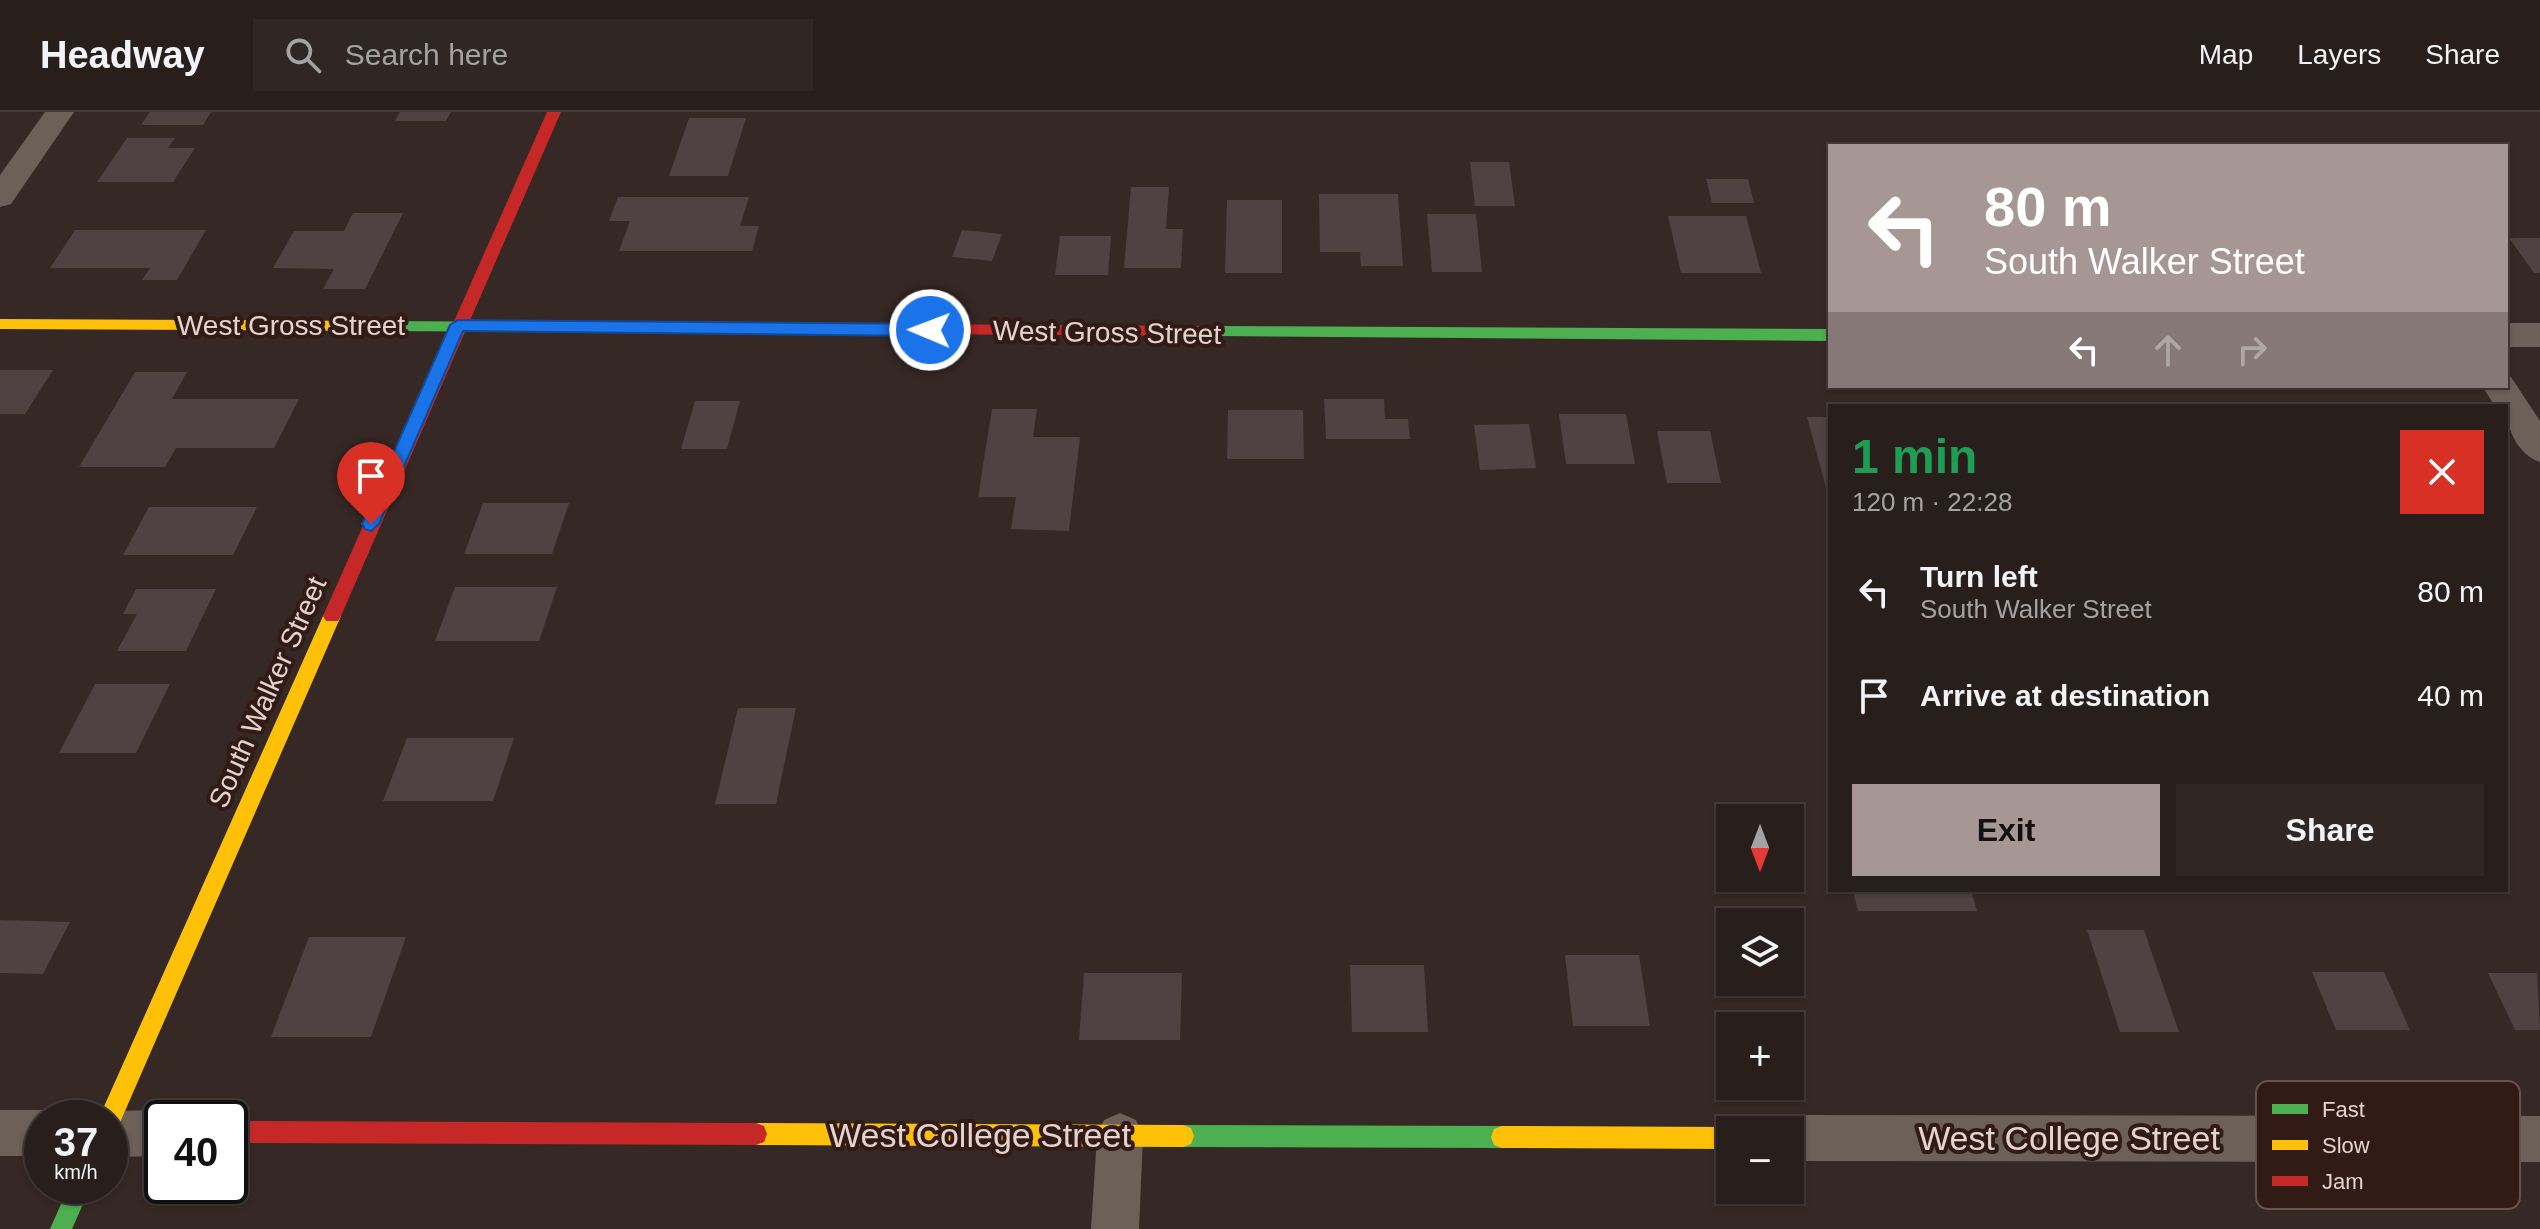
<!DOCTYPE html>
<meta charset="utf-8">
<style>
:root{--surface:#281e1c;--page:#302725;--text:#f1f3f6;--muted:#a5a2a3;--line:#443c3b;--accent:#a79794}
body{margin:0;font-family:Helvetica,sans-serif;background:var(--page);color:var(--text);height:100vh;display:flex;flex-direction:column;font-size:30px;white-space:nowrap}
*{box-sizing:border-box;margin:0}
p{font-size:26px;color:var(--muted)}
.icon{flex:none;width:44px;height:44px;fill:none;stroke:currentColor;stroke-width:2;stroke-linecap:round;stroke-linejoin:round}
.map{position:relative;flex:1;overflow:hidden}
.panel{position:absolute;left:1828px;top:292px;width:680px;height:488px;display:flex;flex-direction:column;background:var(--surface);border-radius:0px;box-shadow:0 2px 6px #0004,0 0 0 2px var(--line)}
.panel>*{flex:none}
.banner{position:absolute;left:1828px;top:32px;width:680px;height:244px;border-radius:0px;box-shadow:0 2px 6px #0004,0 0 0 2px var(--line);background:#a79794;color:#fff;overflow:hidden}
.needle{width:52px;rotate:180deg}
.buttons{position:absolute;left:1716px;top:692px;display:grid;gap:16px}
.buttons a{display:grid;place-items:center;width:88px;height:88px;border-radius:0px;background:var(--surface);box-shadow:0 2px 6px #0004,0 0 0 2px var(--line);font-size:40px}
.speed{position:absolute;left:24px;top:988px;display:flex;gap:16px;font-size:40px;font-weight:700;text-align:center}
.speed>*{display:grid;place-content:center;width:104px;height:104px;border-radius:50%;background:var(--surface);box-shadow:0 2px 6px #0004,0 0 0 2px var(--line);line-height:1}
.speed small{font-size:20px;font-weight:400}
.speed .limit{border:4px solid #111;border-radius:12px;background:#fff;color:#111}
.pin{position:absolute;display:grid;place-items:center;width:68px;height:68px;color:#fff;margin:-82px -34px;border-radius:50% 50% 50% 0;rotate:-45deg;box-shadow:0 0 8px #0007}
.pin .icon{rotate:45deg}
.me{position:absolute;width:88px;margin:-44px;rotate:271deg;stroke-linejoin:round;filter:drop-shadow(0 0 6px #0008)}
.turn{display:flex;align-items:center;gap:28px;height:168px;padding:0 24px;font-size:36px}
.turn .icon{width:104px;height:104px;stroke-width:2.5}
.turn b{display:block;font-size:56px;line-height:68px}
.lanes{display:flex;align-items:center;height:76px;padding:0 24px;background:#0003;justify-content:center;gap:40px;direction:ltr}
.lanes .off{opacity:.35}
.round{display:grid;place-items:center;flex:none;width:84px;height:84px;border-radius:0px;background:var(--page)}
.overview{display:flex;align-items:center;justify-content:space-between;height:136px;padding:0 24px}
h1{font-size:48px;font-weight:800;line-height:60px;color:#1e9e55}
.button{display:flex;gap:16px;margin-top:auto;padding:16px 24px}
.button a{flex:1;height:92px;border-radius:0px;background:var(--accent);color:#111;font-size:32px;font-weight:800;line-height:92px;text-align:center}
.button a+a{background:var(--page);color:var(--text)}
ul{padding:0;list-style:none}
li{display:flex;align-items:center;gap:24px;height:104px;padding:0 24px}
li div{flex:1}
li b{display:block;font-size:30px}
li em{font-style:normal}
header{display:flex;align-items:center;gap:48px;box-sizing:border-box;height:112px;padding:0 40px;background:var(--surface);border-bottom:2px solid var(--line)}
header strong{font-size:38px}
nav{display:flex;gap:44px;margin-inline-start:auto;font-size:28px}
.search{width:560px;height:72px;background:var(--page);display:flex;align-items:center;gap:20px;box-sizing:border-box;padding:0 28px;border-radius:0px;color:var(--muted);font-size:30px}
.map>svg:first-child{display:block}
.building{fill:#4e4242}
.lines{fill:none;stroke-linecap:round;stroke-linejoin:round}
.street{fill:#6c6059;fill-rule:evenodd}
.fast{fill:#4caf50;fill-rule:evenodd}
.slow{fill:#ffc107;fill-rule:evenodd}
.jam{fill:#c62828;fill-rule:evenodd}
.route{fill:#1a73e8;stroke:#114b97;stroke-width:2}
.labels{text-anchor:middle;stroke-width:8;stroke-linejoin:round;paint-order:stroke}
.street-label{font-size:28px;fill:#e4d3cf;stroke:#331b15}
.near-street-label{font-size:34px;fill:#e4d3cf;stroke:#331b15}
.key{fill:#331b15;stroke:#68524d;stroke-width:2}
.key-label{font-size:22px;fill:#e4d3cf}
</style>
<header>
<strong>Headway</strong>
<div class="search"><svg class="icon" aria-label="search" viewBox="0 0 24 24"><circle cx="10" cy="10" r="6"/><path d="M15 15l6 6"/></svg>Search here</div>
<nav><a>Map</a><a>Layers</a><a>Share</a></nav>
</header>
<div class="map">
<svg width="2540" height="1117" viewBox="0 0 2540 1117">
<rect width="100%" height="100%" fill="#362825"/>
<path class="building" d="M150 0H211L203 13H141Z
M400 0H451L446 9H395Z
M689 6H746L728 64H669Z
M127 26H175L168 36H195L173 70H97Z
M1470 50H1509L1515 94H1475Z
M1706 67H1748L1754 91H1712Z
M1131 75H1169L1166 117H1183L1181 156H1124Z
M1319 82H1398L1403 154H1361L1360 140H1320Z
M618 85H749L740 114H759L752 139H619L630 109H609Z
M1227 88H1282V161H1225Z
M353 101H403L365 177H323L334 157 273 156 294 119H344Z
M1427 102H1476L1482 160H1432Z
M1668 104H1746L1761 161H1681Z
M75 118H206L177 168H142L150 156H50Z
M962 118 1002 122 992 149 952 145Z
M1060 124H1111L1108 163H1055Z
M2509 126H2540V161H2534Z
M0 258H53L25 302H0Z
M135 260H187L172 287H299L274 336H176L165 355H79Z
M1324 287H1384L1385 307H1408L1410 327H1326Z
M695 289H740L727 337H681Z
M992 297H1037L1033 325H1080L1069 419 1011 417 1016 385H978Z
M1228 298H1303L1304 347H1227Z
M1559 302H1626L1635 352H1566Z
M1807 305H1830V376H1826Z
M1529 312 1536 356 1480 358 1474 313Z
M1657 319H1710L1721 371H1667Z
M483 391H569L552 442H464Z
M149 395H257L233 443H123Z
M455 475H557L539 529H435Z
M136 477H216L186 539H117L137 502H123Z
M95 572H170L136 641H59Z
M738 596H796L776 692H715Z
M407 626H514L493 689H383Z
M1853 778H1971L1977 799H1858Z
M0 808 70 810 43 862 0 861Z
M2087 818H2144L2179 920H2120Z
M309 825H406L371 925H271Z
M1565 843H1639L1650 914H1573Z
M1350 853H1424L1428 920H1352Z
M2312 860H2384L2410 918H2336Z
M1084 861H1182L1180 928H1079Z
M2488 861H2537L2540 918H2515Z"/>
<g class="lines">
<path class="street" d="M45 0H74L11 92 0 95V63Z
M2506 211H2540V235H2506Z
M2506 264 2511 265 2540 309V350C2518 343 2506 316 2506 294H2495L2482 274H2506Z
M0 998H42L58 1005 42 1006V1044H0Z
M162 998 179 1006H162V1044L110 1045V1006H94L110 999Z
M1120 1001 1136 1008 1143 1024 1139 1117H1091L1097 1024 1104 1008Z
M1790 1003 2540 1004V1050L1790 1049V1018H1770L1774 1010Z"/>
<path class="fast" d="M375 209 733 211 741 216 733 221 375 219 367 214Z
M1218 214 1830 217V229L1218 224 1210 219Z
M1183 1013 1502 1014 1510 1017 1513 1025 1510 1033 1502 1036 1183 1035 1175 1032 1172 1024 1175 1016Z
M69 1074H91L72 1117H50Z"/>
<path class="slow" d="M0 207 375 209 383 214 375 219 0 217Z
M332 497 338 499 341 504 118 1015 110 1018V1006H100L102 999 323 504 326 499Z
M756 1011 1183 1013 1191 1016 1194 1024 1191 1032 1183 1035 756 1033 748 1030 745 1022 748 1014Z
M1502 1014 1730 1015 1737 1018H1730V1037L1502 1036 1494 1033 1491 1025 1494 1017Z"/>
<path class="jam" d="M547 0H561L341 504 338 509H326L323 504Z
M733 211 1218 214 1226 219 1218 224 733 221 725 216Z
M230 1009 756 1011 764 1014 767 1022 764 1030 756 1033 230 1031Z"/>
</g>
<path class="route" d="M458 208 930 212 937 218 930 224 463 219 379 412 371 419 365 417 362 412 450 213Z"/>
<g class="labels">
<g class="street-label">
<text x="291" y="223">West Gross Street</text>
<text transform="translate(1107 220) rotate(1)" y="10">West Gross Street</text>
<text transform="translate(267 580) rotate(-66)" y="10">South Walker Street</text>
</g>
<g class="near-street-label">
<text x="980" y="1035">West College Street</text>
<text x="2069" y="1038">West College Street</text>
</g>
</g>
<rect x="2256" y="969" width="264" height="128" rx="12" class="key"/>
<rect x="2272" y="992" width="36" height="10" fill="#4caf50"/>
<rect x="2272" y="1028" width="36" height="10" fill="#ffc107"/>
<rect x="2272" y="1064" width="36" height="10" fill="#c62828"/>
<g class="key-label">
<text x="2322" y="1005">Fast</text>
<text x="2322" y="1041">Slow</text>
<text x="2322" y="1077">Jam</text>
</g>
</svg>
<div class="buttons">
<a><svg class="needle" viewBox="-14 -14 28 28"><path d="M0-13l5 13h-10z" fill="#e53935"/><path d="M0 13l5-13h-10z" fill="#a5a2a3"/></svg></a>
<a><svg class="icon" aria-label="layers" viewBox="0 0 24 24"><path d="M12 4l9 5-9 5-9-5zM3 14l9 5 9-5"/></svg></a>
<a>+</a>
<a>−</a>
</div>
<div class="speed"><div>37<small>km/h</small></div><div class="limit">40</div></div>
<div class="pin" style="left:371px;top:412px;background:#d93025"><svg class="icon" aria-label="arrive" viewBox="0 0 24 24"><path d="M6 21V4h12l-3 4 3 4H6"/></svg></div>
<svg class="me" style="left:930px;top:218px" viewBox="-20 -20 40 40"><circle r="17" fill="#1a73e8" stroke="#fff" stroke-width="3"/><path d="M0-11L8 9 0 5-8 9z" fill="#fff"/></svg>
<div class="banner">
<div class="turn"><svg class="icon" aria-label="left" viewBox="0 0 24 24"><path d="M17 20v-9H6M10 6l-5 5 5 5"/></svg><div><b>80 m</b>South Walker Street</div></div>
<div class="lanes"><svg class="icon" aria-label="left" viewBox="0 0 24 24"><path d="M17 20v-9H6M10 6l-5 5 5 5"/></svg><svg class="icon off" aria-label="ahead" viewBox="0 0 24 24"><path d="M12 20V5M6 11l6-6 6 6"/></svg><svg class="icon off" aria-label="right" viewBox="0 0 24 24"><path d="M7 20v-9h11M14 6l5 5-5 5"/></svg></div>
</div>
<section class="panel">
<div class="overview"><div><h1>1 min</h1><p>120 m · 22:28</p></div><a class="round" style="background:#d93025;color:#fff"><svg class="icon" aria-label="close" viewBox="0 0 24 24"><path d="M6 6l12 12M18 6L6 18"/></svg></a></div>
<ul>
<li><svg class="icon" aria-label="left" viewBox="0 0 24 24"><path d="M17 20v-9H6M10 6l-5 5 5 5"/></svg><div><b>Turn left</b><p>South Walker Street</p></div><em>80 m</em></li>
<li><svg class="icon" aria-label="arrive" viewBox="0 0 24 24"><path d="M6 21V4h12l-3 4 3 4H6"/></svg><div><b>Arrive at destination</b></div><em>40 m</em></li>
</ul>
<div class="button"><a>Exit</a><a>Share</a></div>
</section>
</div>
